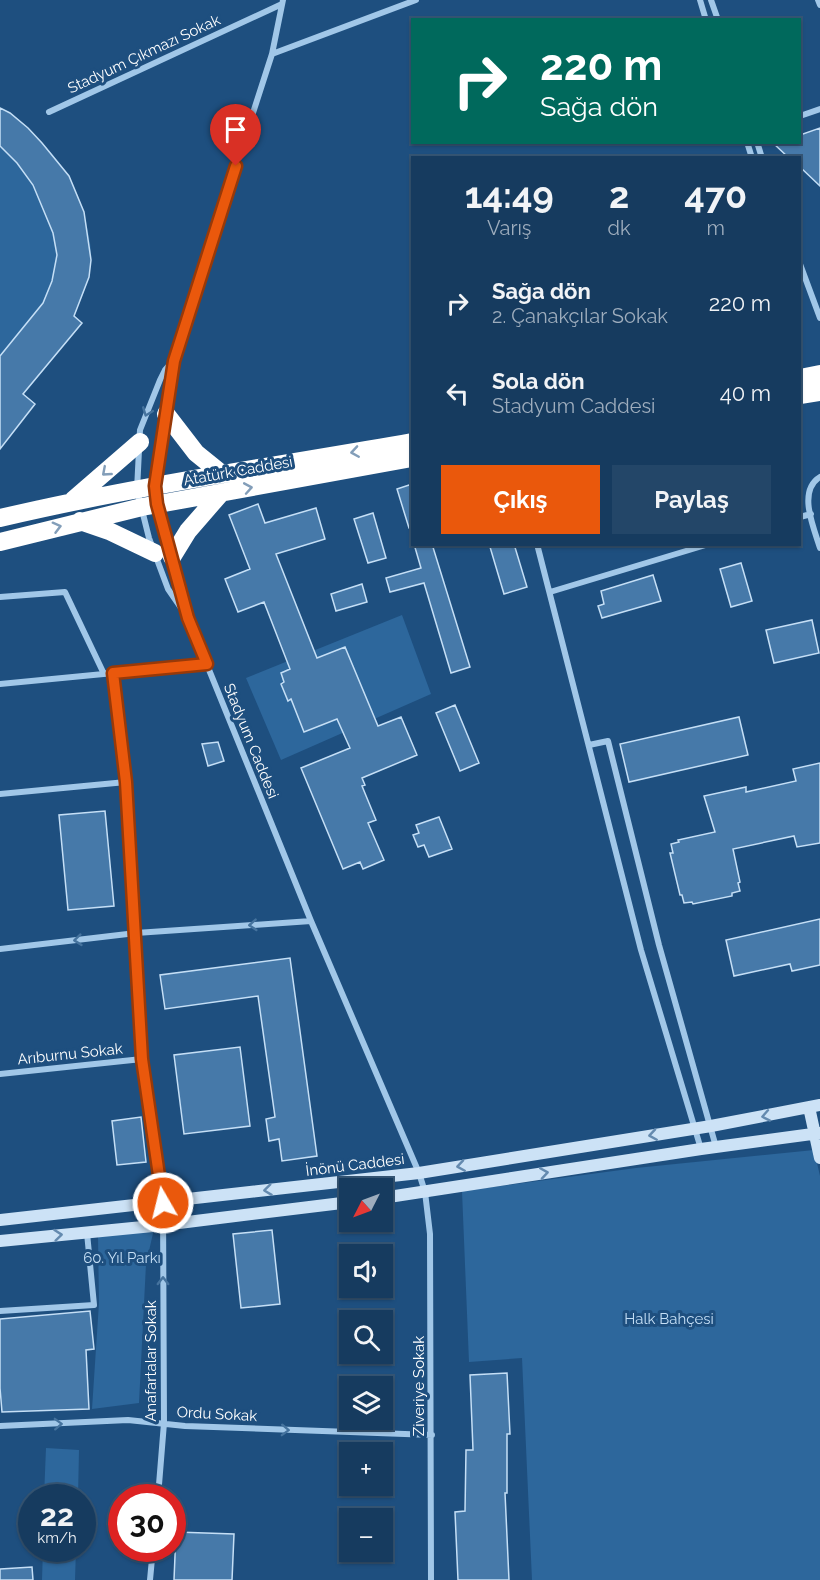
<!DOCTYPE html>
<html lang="tr">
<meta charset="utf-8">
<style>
:root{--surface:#163b5f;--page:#234668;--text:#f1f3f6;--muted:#9eadbd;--line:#355574;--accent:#ea580c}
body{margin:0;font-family:Raleway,sans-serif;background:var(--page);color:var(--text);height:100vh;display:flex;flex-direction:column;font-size:22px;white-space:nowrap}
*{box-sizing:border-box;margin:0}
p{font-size:20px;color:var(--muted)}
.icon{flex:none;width:33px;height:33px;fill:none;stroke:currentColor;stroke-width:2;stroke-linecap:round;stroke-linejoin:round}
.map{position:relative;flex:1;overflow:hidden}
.side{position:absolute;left:411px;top:156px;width:390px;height:390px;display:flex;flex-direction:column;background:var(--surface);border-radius:0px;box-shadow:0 2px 4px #0004,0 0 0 2px var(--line)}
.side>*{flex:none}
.hud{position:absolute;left:411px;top:18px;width:390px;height:126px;border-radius:0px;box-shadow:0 2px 4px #0004,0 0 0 2px var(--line);background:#00695c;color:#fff;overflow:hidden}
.needle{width:39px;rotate:228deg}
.controls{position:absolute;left:339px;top:1178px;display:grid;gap:12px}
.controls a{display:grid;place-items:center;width:54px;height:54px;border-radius:0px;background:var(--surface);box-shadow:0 2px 4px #0004,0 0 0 2px var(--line);font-size:30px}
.speed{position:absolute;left:18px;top:1484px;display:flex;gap:12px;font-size:30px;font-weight:700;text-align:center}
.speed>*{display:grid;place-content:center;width:78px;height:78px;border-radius:50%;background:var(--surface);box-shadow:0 2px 4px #0004,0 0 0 2px var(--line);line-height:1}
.speed small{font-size:15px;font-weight:400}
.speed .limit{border:9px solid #d22;background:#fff;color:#111}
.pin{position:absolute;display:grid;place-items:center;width:51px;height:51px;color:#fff;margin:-62px -26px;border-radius:50% 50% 50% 0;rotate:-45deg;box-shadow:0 0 6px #0007}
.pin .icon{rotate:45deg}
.me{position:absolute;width:66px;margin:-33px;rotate:352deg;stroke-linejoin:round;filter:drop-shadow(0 0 4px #0008)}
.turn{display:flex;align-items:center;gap:21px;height:126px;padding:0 30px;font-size:27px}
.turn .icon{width:78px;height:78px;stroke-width:2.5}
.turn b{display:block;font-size:42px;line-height:51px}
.eta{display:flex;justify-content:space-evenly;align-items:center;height:102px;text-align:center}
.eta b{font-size:36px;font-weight:700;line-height:42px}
.action{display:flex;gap:12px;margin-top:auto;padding:12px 30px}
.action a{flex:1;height:69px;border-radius:0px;background:var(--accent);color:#fff;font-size:24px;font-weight:700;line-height:69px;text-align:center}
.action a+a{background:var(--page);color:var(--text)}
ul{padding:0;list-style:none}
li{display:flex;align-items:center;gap:18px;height:90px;padding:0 30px}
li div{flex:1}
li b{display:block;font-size:22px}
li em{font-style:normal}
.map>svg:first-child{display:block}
.green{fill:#2d679c}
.building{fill:#4679a9;stroke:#c5dff6;stroke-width:1.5}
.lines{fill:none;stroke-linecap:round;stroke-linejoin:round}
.street{stroke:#a1c7e8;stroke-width:6}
.secondary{stroke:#cce2f6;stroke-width:12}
.highway{stroke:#fff;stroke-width:18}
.oneway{stroke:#45739e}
.oneway2{stroke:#839eb9}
.oneway3{stroke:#648aaf}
.route-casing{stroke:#983908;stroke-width:15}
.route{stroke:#ea580c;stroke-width:10}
.labels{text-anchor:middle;stroke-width:6;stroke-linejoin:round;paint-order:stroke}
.street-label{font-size:15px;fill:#fff;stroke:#1e4f7f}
.park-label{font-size:15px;fill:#c5dff6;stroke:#1e4f7f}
</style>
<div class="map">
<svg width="820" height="1580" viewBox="0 0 820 1580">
<rect width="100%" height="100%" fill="#1e4f7f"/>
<path class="green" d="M0 108C46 141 78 174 88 231 90 242 92 253 91 263 89 282 81 299 74 316L82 323 24 394 35 404 0 449Z
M402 615 431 694 281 760 246 678Z
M814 1150 820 1176V1580H532L522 1358 469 1362 462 1191 636 1168Z
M154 1229 146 1264 139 1403 92 1409 99 1303 98 1235Z
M46 1448 79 1450 78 1497H44Z
M43 1548H76L75 1580H42Z"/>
<path class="building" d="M0 108 10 113 28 128 42 143 69 176 84 212 91 260 89 277 74 316 82 323 23 394 35 404 0 449V356L43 303 52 281 57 255 53 233 33 185 17 163 0 146Z
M820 128V186L800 167V158H789L772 142H800V135Z
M412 484V528H409L397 489Z
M258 504 265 523 316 508 325 539 276 554 317 658 345 647 378 726 401 717 417 755 362 778 365 785 362 786 376 820 368 823 384 860 363 869 360 862 343 869 301 768 350 748 337 719 304 732 291 699 288 701 281 684 284 682 281 673 290 669 264 602 238 612 225 579 250 569 229 515Z
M373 513 386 558 368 563 354 519Z
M414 544H432L470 667 451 673 424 583 390 592 386 578 421 568Z
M499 544H514L527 587 504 594 490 547Z
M741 563 752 601 731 607 720 569Z
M653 575 661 601 602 618 598 606 604 604 601 591Z
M362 584 367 602 336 611 331 594Z
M812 620 819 653 774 663 766 630Z
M455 705 479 763 460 771 436 713Z
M739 717 748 755 629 782 620 744Z
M218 742 224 761 208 766 202 744Z
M820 763V843L797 847 794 836 733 849 740 882 738 883 740 891 732 893V896L693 904 692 902 684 903 682 895H680L670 853H673L671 844 679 842 678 840 715 832 704 796 746 787V792L796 781 793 769Z
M105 811 114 906 68 910 59 815Z
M439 817 452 849 429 857 424 845 418 847 413 835 419 833 416 825Z
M820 919V965L792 971 790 964 734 976 726 940Z
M290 958 317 1156 282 1161 279 1139 269 1141 266 1119 275 1117 258 996 165 1009 160 975Z
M240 1047 250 1126 184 1134 174 1055Z
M141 1117 146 1162 117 1165 112 1121Z
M272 1230 280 1304 241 1308 233 1234Z
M90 1311 94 1349 86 1350 89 1409 2 1412 0 1388V1319Z
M507 1373 510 1434H507V1493H505L509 1580H458L455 1512 465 1511 466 1450H473L470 1375Z
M176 1532 234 1534 232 1580H174Z
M32 1567 33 1580H0V1569Z"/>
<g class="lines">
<path class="street" d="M283 0 272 54 173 361 165 370 160 380 140 430 137 490 149 538 168 589 188 618 311 921 419 1173 425 1192 430 1234 431 1580
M700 0 706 20
M711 0 718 20
M818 0 820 5
M272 54 416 0
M49 112 282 4
M800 116 820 109
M747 142 752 158
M757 142 762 158
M800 264 820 318
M800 309V326
M820 477C797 491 814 528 820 548
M155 482 173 362
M158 507 186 613
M800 517 811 514
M537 544 641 950 701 1149
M550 592 709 544
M0 597 65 592 104 674
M113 673 126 782 142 1059 163 1203 164 1423 158 1497
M0 684 207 664
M589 745 608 741 659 945 716 1147
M0 794 126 782
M0 949 136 933 311 921
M0 1074 142 1059
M0 1311 94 1305 87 1233
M0 1426 128 1420 185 1426 432 1435
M150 1580 153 1548"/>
<path class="secondary" d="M809 1107 820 1158
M382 1198 701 1149 820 1133
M0 1220 419 1173 711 1126 820 1105
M0 1241 163 1225 350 1202"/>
<path class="highway" d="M800 378 820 374
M800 395 820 392
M166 414 196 453 222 474
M73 500 140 442
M0 518C136 486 275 466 412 442
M80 521 109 531 155 553
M0 542 142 507 412 458
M172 557 188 531 221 493"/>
</g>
<defs><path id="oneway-chevron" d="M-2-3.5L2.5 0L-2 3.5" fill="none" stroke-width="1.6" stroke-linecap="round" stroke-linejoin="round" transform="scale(1.5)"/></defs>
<g class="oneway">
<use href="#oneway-chevron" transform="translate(147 412) rotate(111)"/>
<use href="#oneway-chevron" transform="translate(253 925) rotate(176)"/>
<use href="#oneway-chevron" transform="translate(78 940) rotate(174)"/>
<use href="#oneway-chevron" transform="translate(163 1281) rotate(-90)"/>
<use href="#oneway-chevron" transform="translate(58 1424) rotate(-2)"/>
<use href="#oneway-chevron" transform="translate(285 1430) rotate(2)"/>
</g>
<g class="oneway2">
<use href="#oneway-chevron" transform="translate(355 452) rotate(171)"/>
<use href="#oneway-chevron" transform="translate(106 472) rotate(139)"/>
<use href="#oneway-chevron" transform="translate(248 488) rotate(-10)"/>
<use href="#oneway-chevron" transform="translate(57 527) rotate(-15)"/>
</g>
<g class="oneway3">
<use href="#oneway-chevron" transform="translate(766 1116) rotate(169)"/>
<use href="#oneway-chevron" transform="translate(653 1135) rotate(171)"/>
<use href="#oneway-chevron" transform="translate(461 1166) rotate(171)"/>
<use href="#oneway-chevron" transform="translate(544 1173) rotate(-9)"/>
<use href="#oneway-chevron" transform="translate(268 1190) rotate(173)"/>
<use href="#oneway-chevron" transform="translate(58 1235) rotate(-6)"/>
</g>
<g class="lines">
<g class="route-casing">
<path id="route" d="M163 1203 142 1059 126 782 113 673 207 664 188 618 157 504 155 486 174 361 236 166"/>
</g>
<use href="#route" class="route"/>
</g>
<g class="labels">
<g class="street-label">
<text transform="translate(144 54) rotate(-25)" y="5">Stadyum Çıkmazı Sokak</text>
<text transform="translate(238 471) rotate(-10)" y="5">Atatürk Caddesi</text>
<text transform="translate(251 741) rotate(68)" y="5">Stadyum Caddesi</text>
<text transform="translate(70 1054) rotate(-6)" y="5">Arıburnu Sokak</text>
<text transform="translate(355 1165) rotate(-7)" y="5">İnönü Caddesi</text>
<text transform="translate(151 1361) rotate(-90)" y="5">Anafartalar Sokak</text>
<text transform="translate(419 1386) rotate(-90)" y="5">Ziveriye Sokak</text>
<text transform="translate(217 1414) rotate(3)" y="5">Ordu Sokak</text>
</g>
<g class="park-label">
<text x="122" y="1263">60. Yıl Parkı</text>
<text x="669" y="1324">Halk Bahçesi</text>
</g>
</g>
</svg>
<div class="controls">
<a><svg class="needle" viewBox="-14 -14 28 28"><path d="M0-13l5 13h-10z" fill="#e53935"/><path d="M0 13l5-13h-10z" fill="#9eadbd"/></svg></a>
<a><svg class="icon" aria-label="sound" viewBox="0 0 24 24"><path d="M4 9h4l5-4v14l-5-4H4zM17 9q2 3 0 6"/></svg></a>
<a><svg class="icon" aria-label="search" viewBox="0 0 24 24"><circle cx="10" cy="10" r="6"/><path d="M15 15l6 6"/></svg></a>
<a><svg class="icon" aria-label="layers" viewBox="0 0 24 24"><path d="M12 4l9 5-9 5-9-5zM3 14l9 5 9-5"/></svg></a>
<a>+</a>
<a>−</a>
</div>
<div class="speed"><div>22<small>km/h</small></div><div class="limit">30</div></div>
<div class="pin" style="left:236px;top:166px;background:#d93025"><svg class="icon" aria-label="arrive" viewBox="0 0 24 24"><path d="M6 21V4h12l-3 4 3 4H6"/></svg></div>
<svg class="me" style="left:163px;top:1203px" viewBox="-20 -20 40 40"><circle r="17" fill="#ea580c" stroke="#fff" stroke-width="3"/><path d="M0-11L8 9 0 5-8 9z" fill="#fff"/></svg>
<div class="hud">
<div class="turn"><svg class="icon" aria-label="right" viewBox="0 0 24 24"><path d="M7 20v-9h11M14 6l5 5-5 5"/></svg><div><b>220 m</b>Sağa dön</div></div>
</div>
<section class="side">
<div class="eta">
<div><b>14:49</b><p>Varış</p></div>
<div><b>2</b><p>dk</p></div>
<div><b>470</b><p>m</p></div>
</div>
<ul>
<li><svg class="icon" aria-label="right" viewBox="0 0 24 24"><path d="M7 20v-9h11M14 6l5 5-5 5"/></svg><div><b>Sağa dön</b><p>2. Çanakçılar Sokak</p></div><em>220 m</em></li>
<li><svg class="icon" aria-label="left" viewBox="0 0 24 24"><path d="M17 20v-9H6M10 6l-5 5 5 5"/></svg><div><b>Sola dön</b><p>Stadyum Caddesi</p></div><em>40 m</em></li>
</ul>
<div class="action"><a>Çıkış</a><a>Paylaş</a></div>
</section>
</div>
